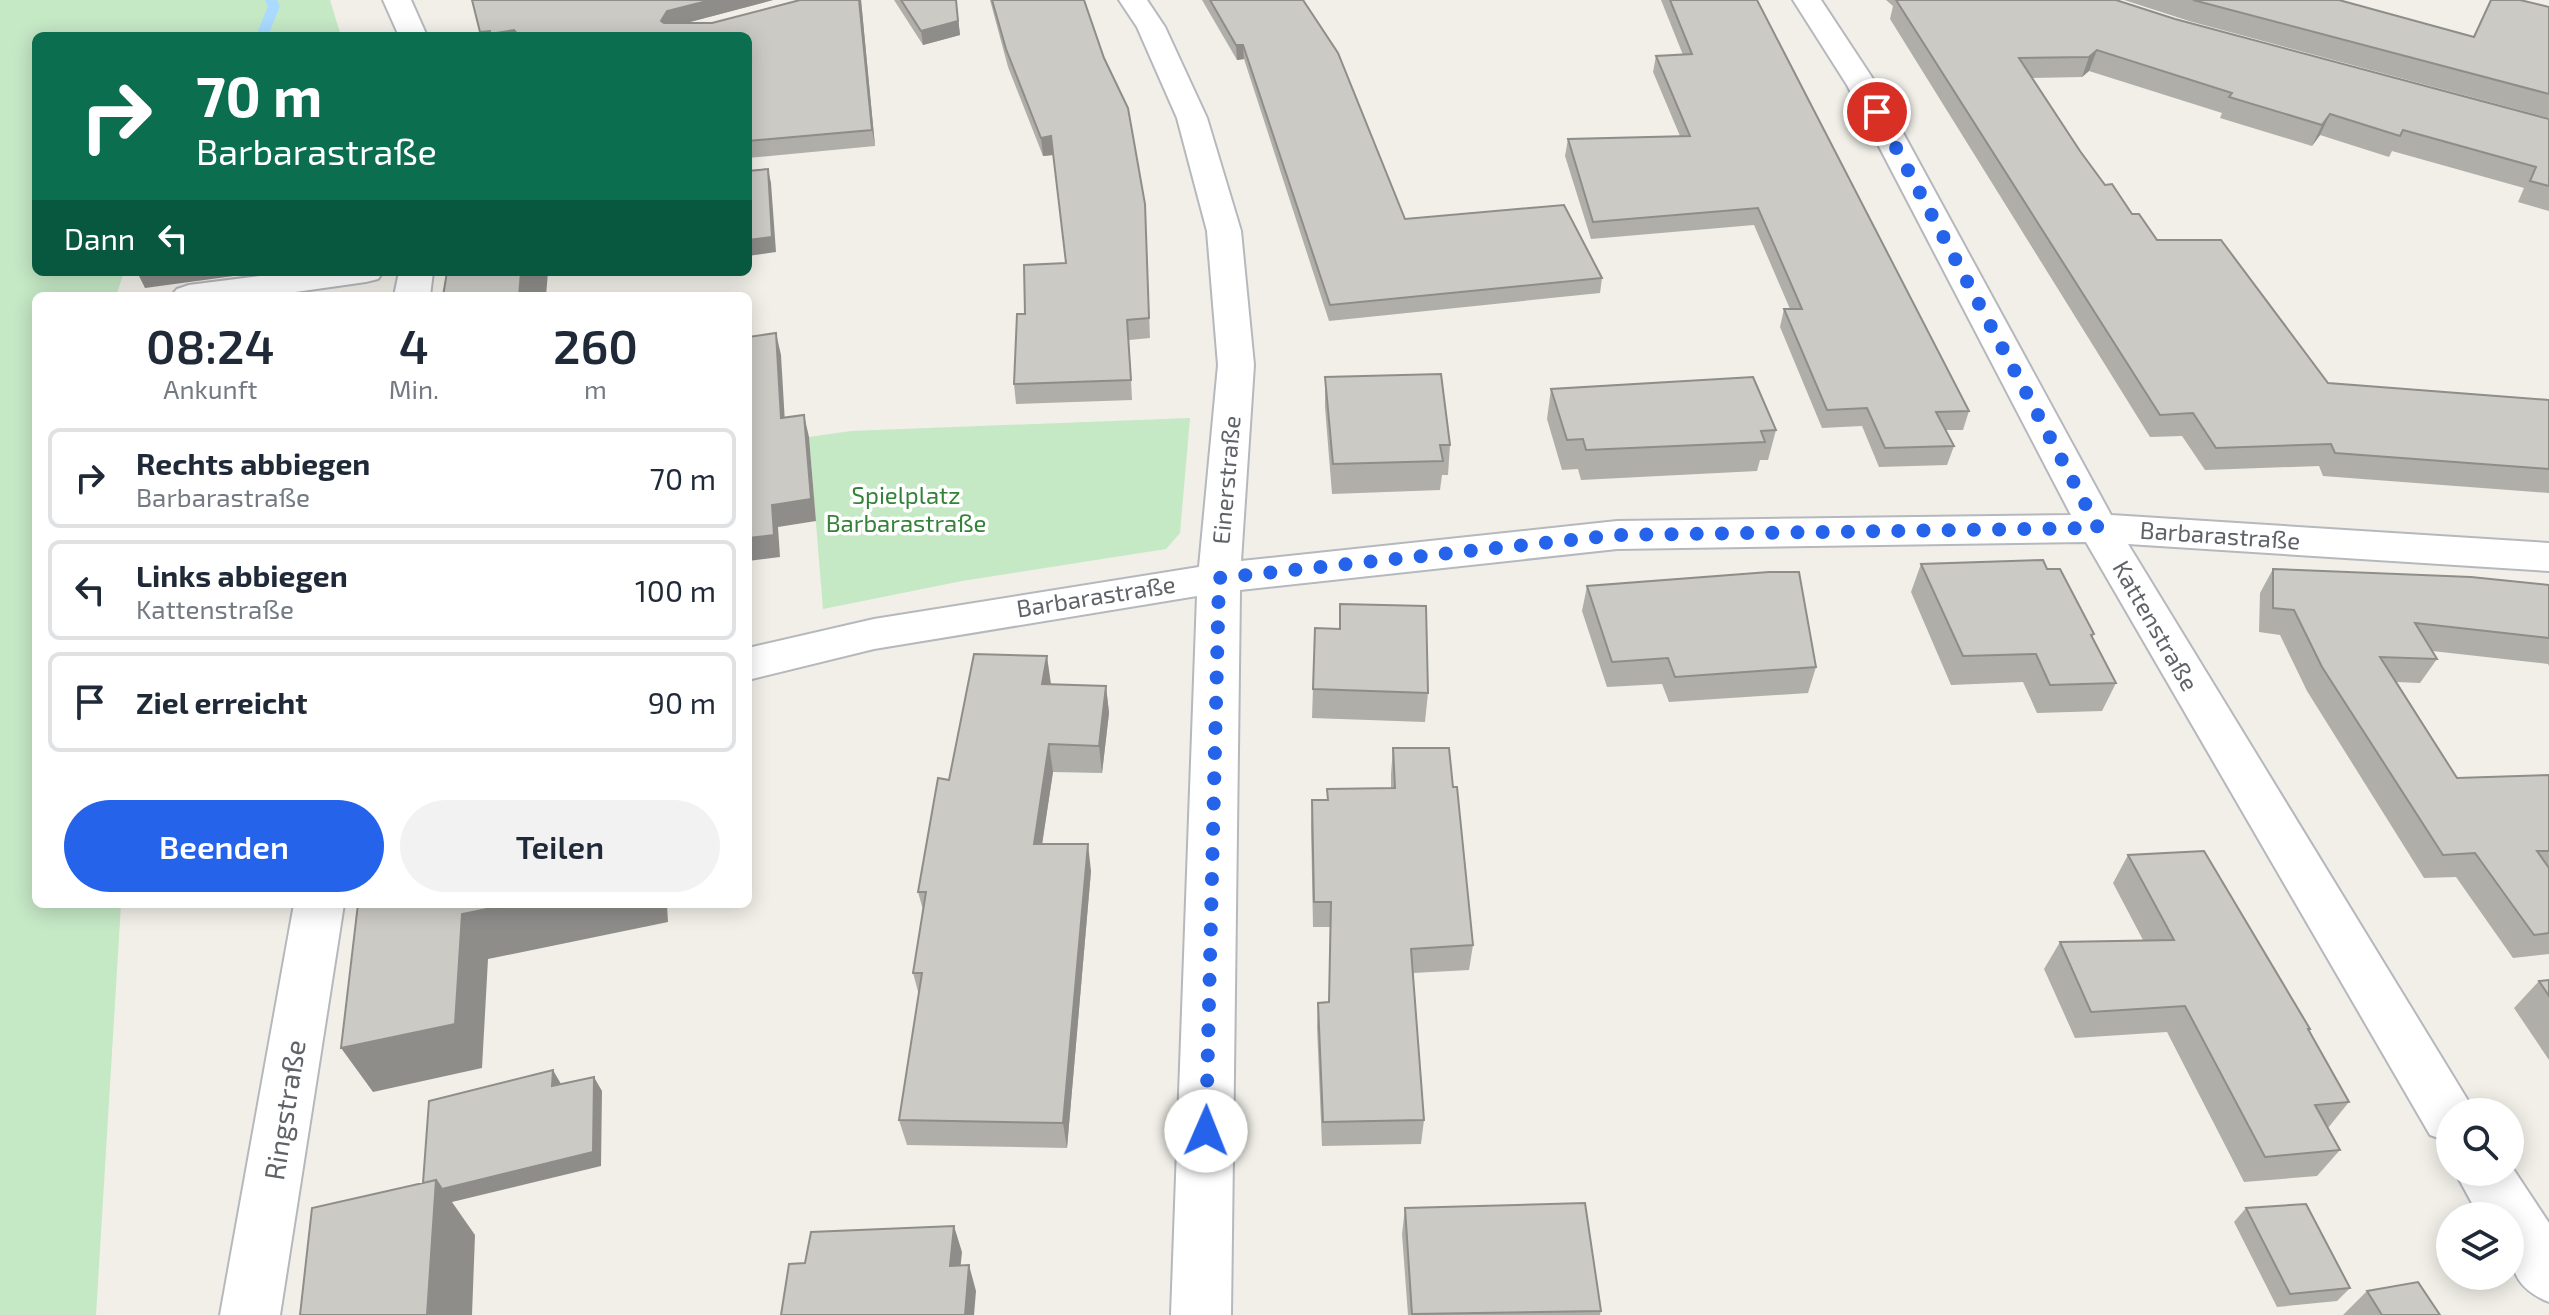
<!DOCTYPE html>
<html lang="de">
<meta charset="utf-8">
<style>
:root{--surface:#fff;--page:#f2f2f3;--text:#1f2937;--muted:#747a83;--line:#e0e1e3;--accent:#2563eb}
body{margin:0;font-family:"Exo 2",sans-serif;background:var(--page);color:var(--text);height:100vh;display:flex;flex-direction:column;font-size:30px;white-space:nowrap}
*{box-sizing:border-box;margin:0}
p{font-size:26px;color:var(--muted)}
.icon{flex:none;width:44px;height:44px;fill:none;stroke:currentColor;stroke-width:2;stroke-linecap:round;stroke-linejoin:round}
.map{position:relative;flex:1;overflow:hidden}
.side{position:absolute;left:32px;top:292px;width:720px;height:616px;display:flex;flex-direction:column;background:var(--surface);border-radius:12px;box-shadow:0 4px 20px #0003}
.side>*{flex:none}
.top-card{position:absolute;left:32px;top:32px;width:720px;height:244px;border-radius:12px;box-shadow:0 4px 20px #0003;background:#0b6e4f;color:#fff;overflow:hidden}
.buttons{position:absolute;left:2436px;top:1098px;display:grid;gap:16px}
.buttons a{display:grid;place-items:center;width:88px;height:88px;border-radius:50%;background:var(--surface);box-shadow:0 4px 20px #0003;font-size:40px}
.pin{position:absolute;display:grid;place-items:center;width:68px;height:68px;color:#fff;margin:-34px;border:4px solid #fff;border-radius:50%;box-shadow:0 2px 8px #0007}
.me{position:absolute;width:88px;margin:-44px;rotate:1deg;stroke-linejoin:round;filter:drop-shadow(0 0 6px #0008)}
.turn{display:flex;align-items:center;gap:28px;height:168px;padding:0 32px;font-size:36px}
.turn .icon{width:104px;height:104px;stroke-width:2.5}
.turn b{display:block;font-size:56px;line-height:68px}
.then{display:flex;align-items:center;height:76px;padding:0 32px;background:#0003;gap:16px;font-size:30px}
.eta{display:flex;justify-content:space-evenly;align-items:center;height:136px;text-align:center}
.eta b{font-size:48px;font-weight:600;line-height:56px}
.button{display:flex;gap:16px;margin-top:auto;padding:16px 32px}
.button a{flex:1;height:92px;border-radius:48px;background:var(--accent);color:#fff;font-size:32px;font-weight:600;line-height:92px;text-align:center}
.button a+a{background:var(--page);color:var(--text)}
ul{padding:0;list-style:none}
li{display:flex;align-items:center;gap:24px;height:100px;margin:0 16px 12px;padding:0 16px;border:4px solid var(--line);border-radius:12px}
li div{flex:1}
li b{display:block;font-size:30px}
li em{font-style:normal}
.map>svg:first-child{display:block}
.green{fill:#c5e8c5}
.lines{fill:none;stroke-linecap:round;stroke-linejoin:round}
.stream{fill:#aadaff;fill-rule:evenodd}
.minor-casing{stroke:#b5b8bc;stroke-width:4}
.minor{fill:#fff;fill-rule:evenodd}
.wall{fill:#afaea9}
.shaded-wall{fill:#8f8d8a}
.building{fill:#cccac5;stroke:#8f8d8a;stroke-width:2}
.route{stroke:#2563eb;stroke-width:14;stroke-dasharray:0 25.2}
.labels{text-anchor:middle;stroke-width:7;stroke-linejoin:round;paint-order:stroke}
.street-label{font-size:24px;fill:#5f6368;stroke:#fff}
.park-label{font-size:24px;fill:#348238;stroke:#fff}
.near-street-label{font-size:28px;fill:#5f6368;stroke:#fff}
</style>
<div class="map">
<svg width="2549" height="1315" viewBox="0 0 2549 1315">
<rect width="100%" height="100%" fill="#f1efe8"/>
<path class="green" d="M0 0H330L341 36H36V272H124L116 296H36V904H121L96 1315H0Z
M1190 418 1180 533 1166 549 962 581 823 609 809 437 851 431Z"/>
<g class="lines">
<path class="stream" d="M265 0H277L280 6 268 36H256L268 6Z"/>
<g class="minor-casing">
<path id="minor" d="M383 0H411L427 36H399Z
M1119 0H1147L1165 27 1207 118 1241 231 1254 365 1241 561 1617 521 2071 515 1847 85 1793 0H1821L1877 85 2111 515 2549 543V571L2128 544 2475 1112H2450V1142L2430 1135 2086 542 1617 549 1240 590 1231 1315H1171L1197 596 874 649 748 680V648L874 619 1199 567 1218 365 1207 231 1177 118 1137 27Z
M290 272H383L378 279 366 282 267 296H171L177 289 189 285Z
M399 272H433L430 296H394Z
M294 904H344L280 1315H220Z
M2510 1164 2549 1223V1302C2506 1285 2510 1257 2510 1216H2479L2455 1172H2510Z"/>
</g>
<use href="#minor" class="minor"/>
</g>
<path class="wall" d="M472 0H773L686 23H712L861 0 875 146 748 158V36H481Z
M894 0H956L960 35 923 45Z
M990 0H1084L1145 204 1150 338 1129 340 1132 400 1016 404 1014 384 1025 314 1066 263 1053 155 1043 156 1008 67Z
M1202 0H1303L1405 219 1602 278 1600 293 1329 321 1244 59 1237 60Z
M1661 0H1757L1969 411 1963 430H1945L1954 446 1947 465 1879 467 1862 426 1822 428 1780 327 1784 309H1790L1754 225 1591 239 1565 156 1568 139 1680 136 1653 72 1656 56 1683 55Z
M1886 0H2116L2175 19 2549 119V211L2518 202 2524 188 2392 151 2389 157 2320 135 2312 146 2220 118 2222 113 2089 71 2082 77 2032 78 2080 151 2105 185 2157 240 2328 383 2549 400V493L2323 476 2319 466 2205 470 2182 436 2150 437 1890 19 1893 6Z
M2124 0H2339L2473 37 2491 0 2549 7V118L2189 21Z
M1325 377 1450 445 1448 475H1442L1440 490 1332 494 1325 407Z
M1551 389 1776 430 1768 460H1760L1757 471 1581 480 1578 469 1562 470 1547 419Z
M1921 564 2047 569 2094 634 2092 637 2116 683 2102 711 2037 713 2023 682 1951 685 1911 592Z
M2273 569 2549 585V666L2548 664 2432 651 2437 659 2420 683 2397 682 2457 778 2549 775V954L2513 958 2456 877 2424 878 2307 691 2280 635 2259 632 2260 593Z
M1587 586 1816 667 1808 693 1669 702 1662 684 1607 687 1582 611Z
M1315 628 1428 693 1425 722 1312 718Z
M1051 684 1106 686 1109 713 1102 773 1053 772 1042 844 1091 871 1067 1148 907 1145 899 1120 919 995 913 973 923 910 918 892 949 780Z
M1393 748 1473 945 1469 970 1413 973 1424 1120 1421 1144 1322 1146 1317 1027 1318 1003 1329 1002 1330 927H1313L1311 826 1312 800H1327V789L1391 788V774Z
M2128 855 2310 1029 2309 1031 2349 1102 2328 1128 2340 1150 2317 1176 2244 1182 2167 1032 2075 1038 2044 969 2060 942 2143 940 2113 883Z
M2549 980V1060L2514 1008 2539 981Z
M1405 1208 1601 1311 1600 1315H1408L1402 1234Z
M2246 1208 2350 1288 2337 1301 2277 1307 2234 1222Z
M2367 1291 2440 1315H2343Z"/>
<path class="shaded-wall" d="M711 0H773L671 27 661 21 667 11Z
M859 0H861L875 146 872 130Z
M956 0 960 35 923 45 921 31Z
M514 30 516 36H481L480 32 490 31Z
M1236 45H1243L1244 59 1237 60Z
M2097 50 2089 71 2082 77 2089 57Z
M2330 114 2320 135 2312 146 2322 125Z
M1051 136 1053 155 1043 156 1041 138Z
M768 169 771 183 776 252 748 256V240Z
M137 272H263L145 288Z
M521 272H548L546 296H519Z
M776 333 781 355 786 440 781 418Z
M804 415 809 437 816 521 778 527 780 557 748 561V538Z
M1047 656 1051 684H1042Z
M1106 686 1109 713 1102 773 1099 746Z
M1049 744 1053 772 1038 871 1034 844Z
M1088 844 1091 871 1067 1148 1063 1123Z
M511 904H667L668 922 488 959 482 1068 373 1092 341 1048 462 914Z
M553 1070 561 1084 552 1086Z
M594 1077 602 1091 601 1166 452 1202 475 1235 472 1315H427L436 1180Z
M954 1226 962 1252 958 1291 950 1266Z
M969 1265 976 1291 974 1315H965Z"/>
<path class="building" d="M472 0H711L667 11 661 21 664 23H712L800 0H859L872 130 748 141V36H519L514 30 490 34V31L480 32Z
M901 0H956L958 21 921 31Z
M992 0H1084L1104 58 1128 108 1145 204 1149 318 1127 320 1131 380 1014 384 1017 314H1025L1024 265 1066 263 1051 136 1041 138 1006 49Z
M1210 0H1303L1338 53 1405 219 1564 205 1602 278 1330 305 1243 45H1236Z
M1670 0H1757L1969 411 1936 412 1954 446 1885 448 1867 408 1827 410 1784 309H1802L1758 208 1593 222 1568 139 1690 136 1656 56 1692 54Z
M1896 0H2116L2175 19 2549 119V186L2530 181 2536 167 2403 130 2400 136 2330 114 2322 125 2229 97 2232 93 2097 50 2089 57 2019 58 2080 151 2105 185 2112 184 2132 214H2139L2157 240H2221L2328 383 2549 400V469L2335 453 2331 444 2216 448 2193 413 2160 415Z
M2193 0H2339L2474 37 2491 0H2520L2549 7V94Z
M768 169 772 237 748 240V171Z
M447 272H521L519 296H443Z
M776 333 781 418 804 415 811 499 772 505 774 535 748 538V337Z
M1441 374 1450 445H1440L1443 461 1333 464 1325 377Z
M1753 377 1776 430 1761 431 1765 442 1586 450 1583 439 1567 440 1551 389Z
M2043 560 2047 569H2060L2094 634 2091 635 2116 683 2050 685 2036 654 1963 656 1921 564Z
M2273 569 2471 577 2549 585V638L2415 623 2437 659 2380 657 2457 778 2549 775V851H2537L2549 868V933L2534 935 2475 853 2443 855 2322 667 2294 610 2273 608Z
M1769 572H1799L1816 667 1675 677 1668 658 1612 662 1587 586Z
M1340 604 1426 606 1428 693 1313 689 1315 628 1340 629Z
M974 654 1047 656 1042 684 1106 686 1099 746 1049 744 1034 844H1088L1063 1123 899 1120 922 973H913L926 892H918L938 778 949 780Z
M1393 748H1449L1453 787H1457L1473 945 1411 949 1424 1120 1323 1122 1318 1003 1329 1002 1331 902H1314L1312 800H1328L1327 789 1395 788Z
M2204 851 2310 1029H2308L2349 1102 2315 1105 2340 1150 2265 1157 2185 1006 2091 1012 2060 942 2174 940 2128 855Z
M358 904H511L462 914 455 1024 341 1048Z
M2549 980V996L2539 981Z
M553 1070 552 1086 594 1077 593 1152 442 1189 436 1180 423 1183 429 1101Z
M436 1180 427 1315H300L312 1208Z
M1585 1203 1601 1311 1412 1314 1405 1208Z
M2306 1204 2350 1288 2290 1294 2246 1208Z
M954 1226 950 1266 969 1265 965 1315H781L789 1264 805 1263 811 1232Z
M2418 1282 2440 1315H2382L2367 1291Z"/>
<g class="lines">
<path class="route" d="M1206 1131 1219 578 1617 535 2098 528 1877 112"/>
</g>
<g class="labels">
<g class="street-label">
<text transform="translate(1227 480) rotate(-85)" y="8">Einerstraße</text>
<text transform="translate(2220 536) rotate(4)" y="8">Barbarastraße</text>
<text transform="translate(1096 597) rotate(-9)" y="8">Barbarastraße</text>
<text transform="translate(2155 626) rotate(60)" y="8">Kattenstraße</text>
</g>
<g class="park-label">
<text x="906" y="504">Spielplatz<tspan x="906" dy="28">Barbarastraße</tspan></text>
</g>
<g class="near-street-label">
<text transform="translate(285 1110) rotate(-81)" y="10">Ringstraße</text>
</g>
</g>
</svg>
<div class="buttons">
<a><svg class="icon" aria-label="search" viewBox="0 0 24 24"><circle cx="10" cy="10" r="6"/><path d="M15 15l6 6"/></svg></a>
<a><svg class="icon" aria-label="layers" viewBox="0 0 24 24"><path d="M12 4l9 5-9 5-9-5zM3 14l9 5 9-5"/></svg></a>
</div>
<div class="pin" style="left:1877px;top:112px;background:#d93025"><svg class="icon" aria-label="arrive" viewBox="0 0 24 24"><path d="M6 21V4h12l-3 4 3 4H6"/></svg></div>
<svg class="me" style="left:1206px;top:1131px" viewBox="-20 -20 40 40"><circle r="19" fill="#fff"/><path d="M0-13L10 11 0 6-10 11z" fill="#2563eb"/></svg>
<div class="top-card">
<div class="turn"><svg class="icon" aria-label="right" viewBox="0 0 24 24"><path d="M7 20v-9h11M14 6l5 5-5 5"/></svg><div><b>70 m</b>Barbarastraße</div></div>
<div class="then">Dann<svg class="icon" aria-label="left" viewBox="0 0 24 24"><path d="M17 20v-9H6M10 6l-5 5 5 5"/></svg></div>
</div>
<section class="side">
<div class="eta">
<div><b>08:24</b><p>Ankunft</p></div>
<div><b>4</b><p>Min.</p></div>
<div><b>260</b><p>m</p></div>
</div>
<ul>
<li><svg class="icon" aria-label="right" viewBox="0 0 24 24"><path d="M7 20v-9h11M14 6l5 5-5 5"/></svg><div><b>Rechts abbiegen</b><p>Barbarastraße</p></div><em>70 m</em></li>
<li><svg class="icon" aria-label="left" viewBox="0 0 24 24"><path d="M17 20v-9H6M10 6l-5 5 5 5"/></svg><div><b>Links abbiegen</b><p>Kattenstraße</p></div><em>100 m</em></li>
<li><svg class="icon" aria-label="arrive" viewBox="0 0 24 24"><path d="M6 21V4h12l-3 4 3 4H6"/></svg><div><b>Ziel erreicht</b></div><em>90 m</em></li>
</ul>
<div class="button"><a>Beenden</a><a>Teilen</a></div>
</section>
</div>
